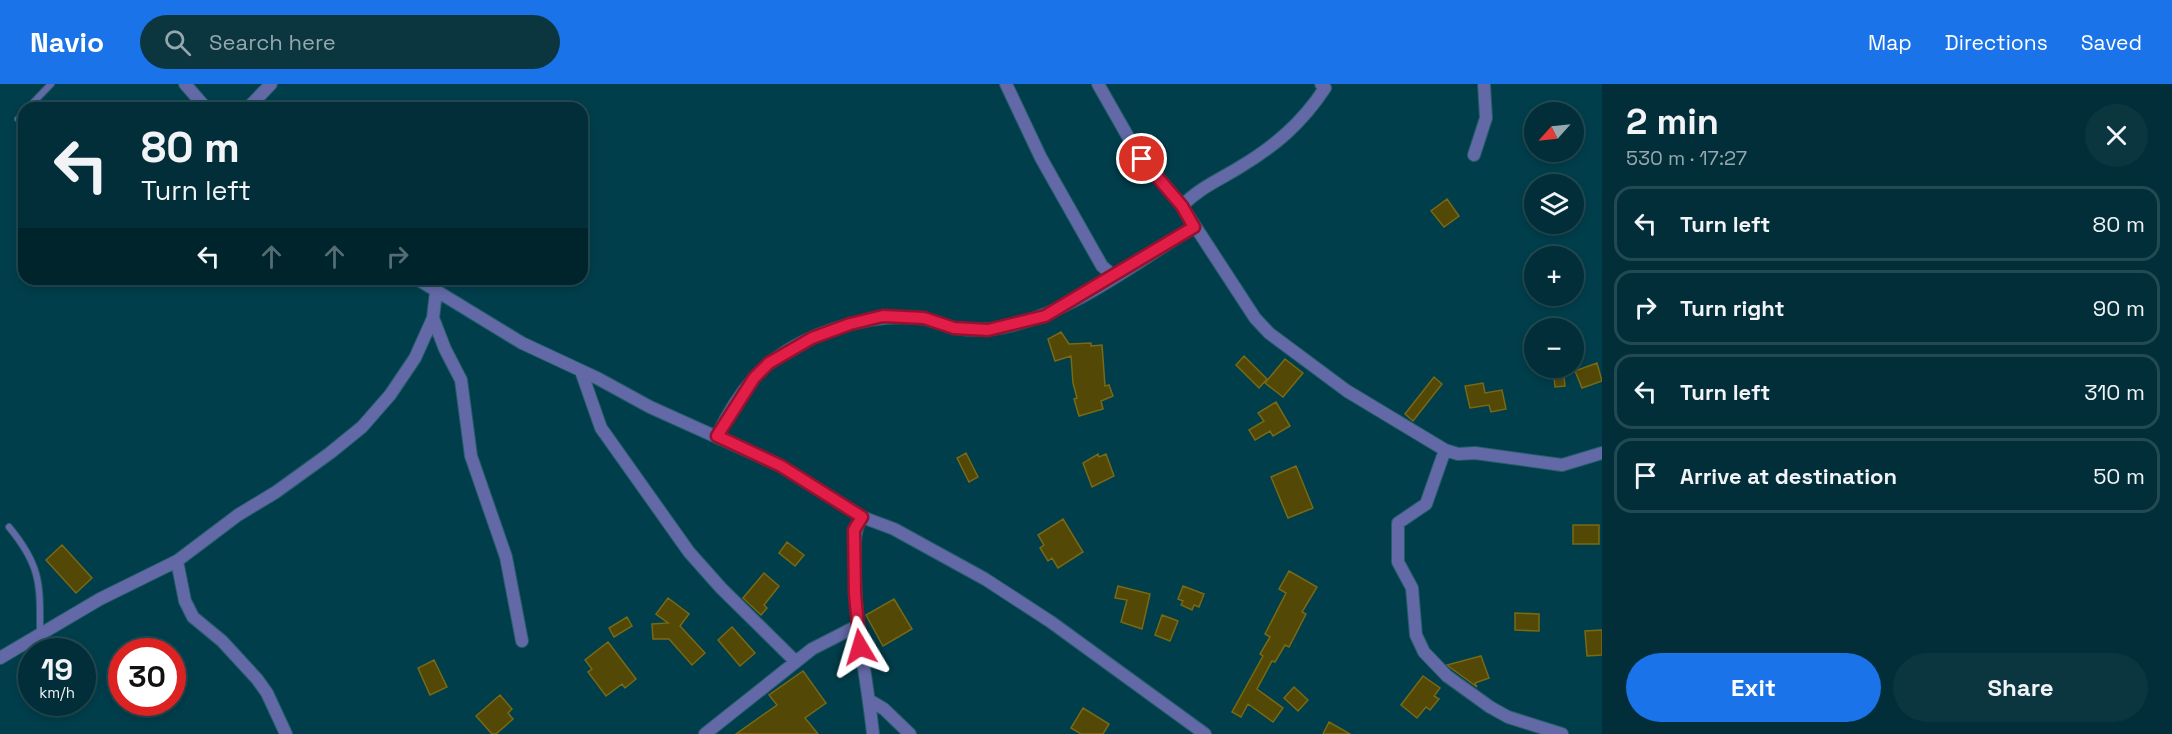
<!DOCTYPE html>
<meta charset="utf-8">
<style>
:root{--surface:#012e38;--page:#0b3640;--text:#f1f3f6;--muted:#96a8ae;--line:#234a53;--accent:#1a73e8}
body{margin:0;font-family:"Space Grotesk",sans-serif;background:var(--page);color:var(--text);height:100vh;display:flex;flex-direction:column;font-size:22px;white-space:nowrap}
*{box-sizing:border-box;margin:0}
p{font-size:20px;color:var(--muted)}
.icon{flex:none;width:33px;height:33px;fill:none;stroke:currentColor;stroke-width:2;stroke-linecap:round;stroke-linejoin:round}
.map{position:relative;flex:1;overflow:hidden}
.side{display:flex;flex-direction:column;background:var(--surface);width:570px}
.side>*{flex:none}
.top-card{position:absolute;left:18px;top:18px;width:570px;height:183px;border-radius:18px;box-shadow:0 3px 9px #0003,0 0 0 2px var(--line);background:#012e38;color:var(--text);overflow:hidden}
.needle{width:39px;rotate:243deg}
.fabs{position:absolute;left:1524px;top:18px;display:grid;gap:12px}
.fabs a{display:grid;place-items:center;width:60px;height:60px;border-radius:50%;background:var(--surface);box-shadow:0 3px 9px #0003,0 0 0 2px var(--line);font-size:30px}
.speed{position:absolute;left:18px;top:554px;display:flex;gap:12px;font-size:30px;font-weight:700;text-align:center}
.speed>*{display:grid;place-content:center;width:78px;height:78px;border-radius:50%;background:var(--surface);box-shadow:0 3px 9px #0003,0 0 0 2px var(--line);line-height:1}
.speed small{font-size:15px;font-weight:400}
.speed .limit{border:9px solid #d22;background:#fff;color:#111}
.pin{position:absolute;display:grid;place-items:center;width:51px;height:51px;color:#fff;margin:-26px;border:3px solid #fff;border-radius:50%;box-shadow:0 2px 6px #0007}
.me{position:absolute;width:66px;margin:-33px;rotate:353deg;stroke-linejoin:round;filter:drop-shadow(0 0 4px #0008)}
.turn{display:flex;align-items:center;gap:21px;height:126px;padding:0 24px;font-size:27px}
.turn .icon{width:78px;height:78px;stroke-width:2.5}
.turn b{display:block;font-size:42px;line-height:51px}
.lanes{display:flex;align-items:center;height:57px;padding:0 24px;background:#0003;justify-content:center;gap:30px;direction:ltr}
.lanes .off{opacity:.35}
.round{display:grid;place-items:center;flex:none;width:63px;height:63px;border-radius:32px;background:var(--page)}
.head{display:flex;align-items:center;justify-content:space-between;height:102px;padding:0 24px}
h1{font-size:36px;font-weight:700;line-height:45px}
.primary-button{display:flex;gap:12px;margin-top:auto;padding:12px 24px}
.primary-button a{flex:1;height:69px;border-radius:36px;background:var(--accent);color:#fff;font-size:24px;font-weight:700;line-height:69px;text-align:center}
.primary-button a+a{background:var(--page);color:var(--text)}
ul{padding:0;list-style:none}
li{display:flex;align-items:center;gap:18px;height:75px;margin:0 12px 9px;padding:0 12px;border:3px solid var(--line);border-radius:18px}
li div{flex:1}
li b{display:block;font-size:22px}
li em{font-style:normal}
header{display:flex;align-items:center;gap:36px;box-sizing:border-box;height:84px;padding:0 30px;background:var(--accent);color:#fff}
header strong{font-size:28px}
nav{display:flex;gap:33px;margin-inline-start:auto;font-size:21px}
.search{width:420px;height:54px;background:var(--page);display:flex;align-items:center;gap:15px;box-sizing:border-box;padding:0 21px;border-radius:33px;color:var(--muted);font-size:22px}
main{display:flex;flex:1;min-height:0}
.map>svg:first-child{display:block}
.building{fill:#534805;stroke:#786915;stroke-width:1.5}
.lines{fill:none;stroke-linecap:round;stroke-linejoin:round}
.lane-casing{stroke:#245d6a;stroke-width:8}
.street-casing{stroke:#245d6a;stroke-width:14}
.lane{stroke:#6269a6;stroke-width:6}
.street{stroke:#6269a6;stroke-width:12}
.route-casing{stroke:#92132f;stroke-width:15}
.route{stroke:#e11d48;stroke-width:10}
</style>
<header>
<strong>Navio</strong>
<div class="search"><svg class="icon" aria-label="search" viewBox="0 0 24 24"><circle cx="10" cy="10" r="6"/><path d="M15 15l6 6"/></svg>Search here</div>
<nav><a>Map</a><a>Directions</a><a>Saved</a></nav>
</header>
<main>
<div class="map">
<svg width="1602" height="650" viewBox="0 0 1602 650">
<rect width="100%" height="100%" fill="#013e4b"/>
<path class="building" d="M1447 115 1459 132 1444 143 1431 127Z
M1061 248 1069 260 1091 259V262L1102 261 1105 302 1109 301 1113 312 1101 317 1103 325 1079 332 1074 315 1077 314 1073 299 1071 272 1055 277 1048 255Z
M1244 272 1267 295 1259 304 1236 281Z
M1285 275 1303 289 1283 313 1265 299Z
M1597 279 1602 297 1582 304 1575 287Z
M1553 284H1563L1565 302 1555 303Z
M1434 293 1442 300 1413 337 1405 330Z
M1483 299 1485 309 1502 306 1506 325 1491 328 1489 321 1470 324 1465 302Z
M1276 318 1290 342 1273 352 1270 347 1255 356 1249 346 1264 337 1258 329Z
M966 369 978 393 969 398 957 374Z
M1098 370 1099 373 1106 370 1114 392 1092 403 1083 379Z
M1296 382 1313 424 1288 434 1271 393Z
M1063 435 1083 468 1058 484 1052 474 1048 477 1040 464 1044 461 1038 451Z
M1573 441H1599V460H1573Z
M787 458 804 471 795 482 779 469Z
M62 461 92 494 76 509 46 476Z
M1289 487 1317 503 1302 528 1306 530 1289 563 1285 561 1275 578 1272 577 1257 605 1283 624 1273 638 1248 620 1241 633 1232 628 1263 572 1260 570 1270 553 1265 550 1286 509 1279 505Z
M764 489 779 502 764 521 767 524 761 531 743 514Z
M1118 502 1150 510 1142 545 1121 538 1127 516 1115 514Z
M1183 502 1204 510 1199 523 1194 521 1192 526 1181 521 1183 517 1178 515Z
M668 514 689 530 680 542 705 569 692 581 669 555H653L652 540 668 539 656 530Z
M894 515 912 545 883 562 866 531Z
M1515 529 1539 530V547L1515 546Z
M1162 531 1178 537 1170 557 1155 551Z
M627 533 632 542 614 553 609 544Z
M732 543 755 569 740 582 718 556Z
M1602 546V571L1587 572 1585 547Z
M608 558 636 595 625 604 622 600 606 612 588 588 592 585 585 576Z
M1481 572 1489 594 1475 599 1477 603 1447 581Z
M434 576 447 603 430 611 418 584Z
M803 587 826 619 805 634 818 650H736L777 621 769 611Z
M1423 592 1440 604 1434 612 1439 615 1430 626 1426 623 1417 634 1401 621Z
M1294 603 1308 616 1298 627 1284 614Z
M500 611 512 625 508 629 513 635 496 650H492L476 632Z
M1083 624 1109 640 1103 650H1081L1071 644Z
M1329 638 1350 650H1323Z"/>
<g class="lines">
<g class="lane-casing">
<path id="lane" d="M28 24 51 0
M18 35 24 29
M9 443C42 483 40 501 40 551"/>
</g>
<g class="street-casing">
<path id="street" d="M185 0 206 24
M1006 0 1041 74 1102 182 1110 189 1117 190
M1098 0 1135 65 1182 122 1255 234 1269 249 1347 307 1445 366 1458 370 1475 369 1562 381 1602 369
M248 24 271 0
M1474 71 1486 34 1484 0
M1182 122C1199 104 1219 96 1240 83 1275 62 1302 39 1325 4L1321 0
M417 195 522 259 597 294 650 323 781 382 862 433 894 445 985 495 1051 538 1205 650
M433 234 445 265 461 296 471 372 506 473 522 557
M581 287 601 344 689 468 721 504 795 577
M717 352C727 331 739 311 754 294 793 251 864 229 920 234 933 235 943 242 955 244 972 247 989 246 1005 243 1073 228 1135 179 1194 143
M1445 366 1426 420 1398 439V478L1412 504 1416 551 1424 568 1447 592 1490 623 1508 633 1562 650
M862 433C853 448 855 463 855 481 854 539 867 593 873 650
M177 477 185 517 193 533 222 557 257 595 267 609 286 650
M0 574 100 515 177 477 238 431 276 408 330 369 362 343 390 311 415 274 433 234 436 208
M869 616 884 625 910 650
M705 650 812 565 857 542"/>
</g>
<use href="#lane" class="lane"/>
<use href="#street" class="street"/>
</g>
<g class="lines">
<g class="route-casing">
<path id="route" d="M860 563 855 510 854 446 862 433 781 382 717 352 754 294 769 279 812 254 850 240 883 232 924 234 954 244 988 246 1045 232 1194 143 1182 122 1142 75"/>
</g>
<use href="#route" class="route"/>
</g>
</svg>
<div class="fabs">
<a><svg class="needle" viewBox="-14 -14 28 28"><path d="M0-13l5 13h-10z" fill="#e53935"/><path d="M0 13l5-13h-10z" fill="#96a8ae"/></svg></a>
<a><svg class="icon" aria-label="layers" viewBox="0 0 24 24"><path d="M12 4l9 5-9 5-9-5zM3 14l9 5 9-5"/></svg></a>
<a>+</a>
<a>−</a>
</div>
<div class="speed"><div>19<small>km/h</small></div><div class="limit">30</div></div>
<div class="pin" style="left:1142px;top:75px;background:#d93025"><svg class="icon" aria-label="arrive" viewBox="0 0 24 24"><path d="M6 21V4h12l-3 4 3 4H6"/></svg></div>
<svg class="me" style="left:860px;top:563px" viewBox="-20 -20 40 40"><path d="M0-17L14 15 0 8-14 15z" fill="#e11d48" stroke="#fff" stroke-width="4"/></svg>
<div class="top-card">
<div class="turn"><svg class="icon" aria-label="left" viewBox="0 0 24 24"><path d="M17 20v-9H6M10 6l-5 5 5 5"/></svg><div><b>80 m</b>Turn left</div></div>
<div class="lanes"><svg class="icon" aria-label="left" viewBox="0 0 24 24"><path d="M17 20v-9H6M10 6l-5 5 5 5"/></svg><svg class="icon off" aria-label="ahead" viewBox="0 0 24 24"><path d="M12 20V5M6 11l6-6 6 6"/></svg><svg class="icon off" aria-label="ahead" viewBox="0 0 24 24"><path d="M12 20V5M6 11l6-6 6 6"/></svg><svg class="icon off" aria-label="right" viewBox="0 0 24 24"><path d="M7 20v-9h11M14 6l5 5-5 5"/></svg></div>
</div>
</div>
<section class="side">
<div class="head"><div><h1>2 min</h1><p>530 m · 17:27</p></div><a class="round"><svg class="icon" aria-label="close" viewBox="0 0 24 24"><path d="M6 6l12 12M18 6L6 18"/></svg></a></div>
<ul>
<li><svg class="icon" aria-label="left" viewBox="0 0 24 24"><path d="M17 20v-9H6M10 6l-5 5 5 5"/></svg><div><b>Turn left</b></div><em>80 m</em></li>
<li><svg class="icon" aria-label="right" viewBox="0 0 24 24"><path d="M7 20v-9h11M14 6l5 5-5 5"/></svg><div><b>Turn right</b></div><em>90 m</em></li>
<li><svg class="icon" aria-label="left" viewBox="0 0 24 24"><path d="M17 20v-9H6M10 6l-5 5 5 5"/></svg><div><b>Turn left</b></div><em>310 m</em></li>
<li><svg class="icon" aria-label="arrive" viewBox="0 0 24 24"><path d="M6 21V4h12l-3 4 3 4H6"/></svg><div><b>Arrive at destination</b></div><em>50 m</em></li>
</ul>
<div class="primary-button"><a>Exit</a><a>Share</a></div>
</section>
</main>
